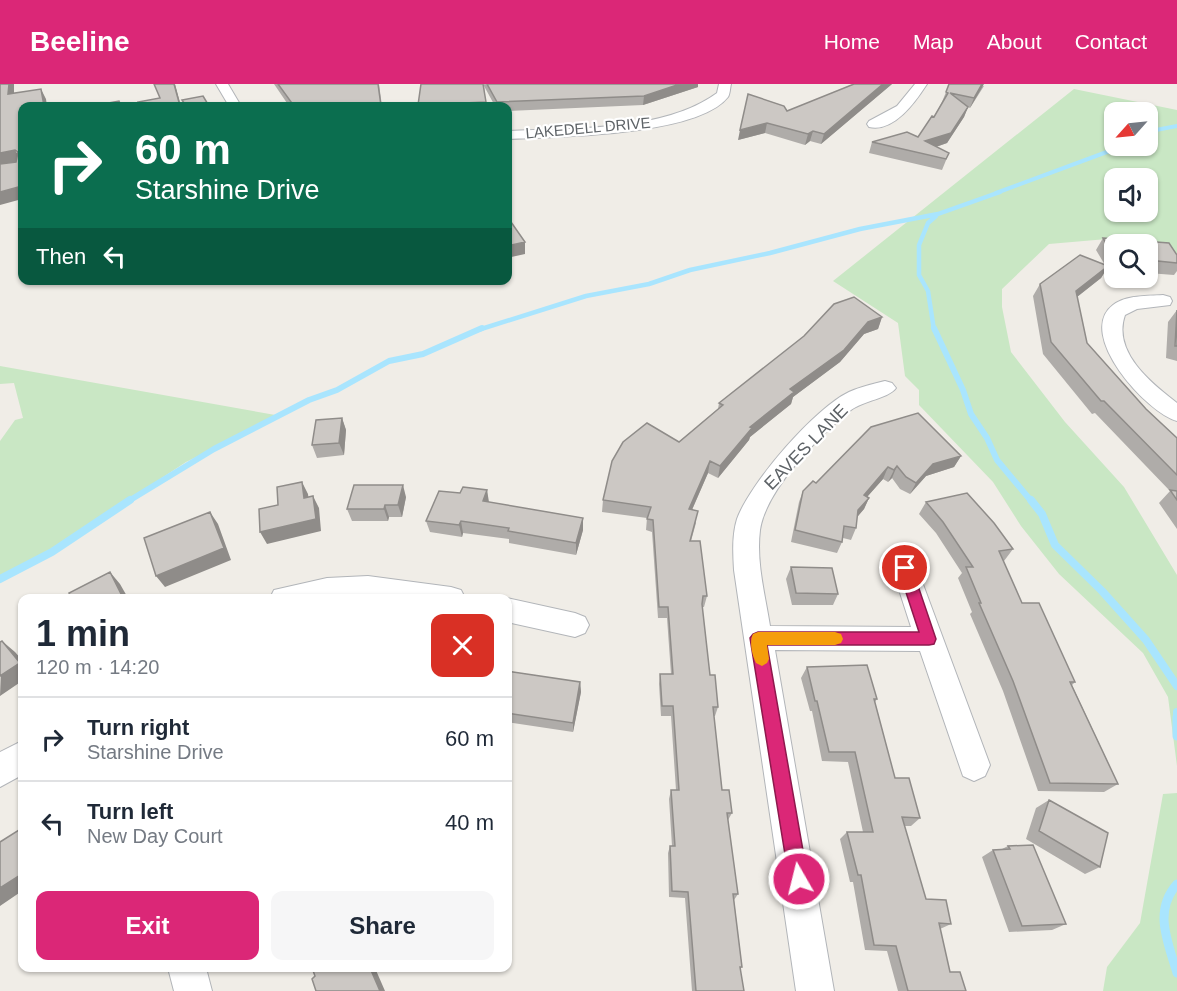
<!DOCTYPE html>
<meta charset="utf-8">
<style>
:root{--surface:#fff;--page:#f6f6f7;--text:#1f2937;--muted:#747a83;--line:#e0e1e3;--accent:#db2777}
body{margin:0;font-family:Helvetica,sans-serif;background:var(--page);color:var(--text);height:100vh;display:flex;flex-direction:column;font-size:22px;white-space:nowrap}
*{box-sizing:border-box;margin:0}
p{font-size:20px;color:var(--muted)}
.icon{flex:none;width:33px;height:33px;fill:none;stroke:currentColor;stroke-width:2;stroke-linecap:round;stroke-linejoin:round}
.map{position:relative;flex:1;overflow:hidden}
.sheet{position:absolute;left:18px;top:510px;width:494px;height:378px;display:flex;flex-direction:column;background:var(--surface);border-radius:12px;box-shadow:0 2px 4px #0004}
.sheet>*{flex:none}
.top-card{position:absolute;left:18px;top:18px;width:494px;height:183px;border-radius:12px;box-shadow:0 2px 4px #0004;background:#0b6e4f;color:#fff;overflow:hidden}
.needle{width:39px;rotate:243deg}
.controls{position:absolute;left:1104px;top:18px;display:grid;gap:12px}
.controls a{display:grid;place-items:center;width:54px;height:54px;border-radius:12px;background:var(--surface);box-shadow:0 2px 4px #0004;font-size:30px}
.pin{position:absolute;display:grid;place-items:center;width:51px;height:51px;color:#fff;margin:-26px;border:3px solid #fff;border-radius:50%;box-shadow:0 2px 6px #0007}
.me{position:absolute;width:66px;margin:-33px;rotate:352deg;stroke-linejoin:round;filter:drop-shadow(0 0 4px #0008)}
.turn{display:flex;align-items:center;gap:21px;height:126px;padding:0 18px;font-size:27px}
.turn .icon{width:78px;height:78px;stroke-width:2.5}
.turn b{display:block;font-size:42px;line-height:51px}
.then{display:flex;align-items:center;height:57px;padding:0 18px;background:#0003;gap:12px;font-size:22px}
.round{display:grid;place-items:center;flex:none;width:63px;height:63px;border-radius:12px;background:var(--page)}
.headline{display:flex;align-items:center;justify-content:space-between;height:102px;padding:0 18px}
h1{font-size:36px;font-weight:800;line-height:45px}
.cta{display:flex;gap:12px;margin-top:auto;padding:12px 18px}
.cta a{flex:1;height:69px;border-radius:12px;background:var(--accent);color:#fff;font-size:24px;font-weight:800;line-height:69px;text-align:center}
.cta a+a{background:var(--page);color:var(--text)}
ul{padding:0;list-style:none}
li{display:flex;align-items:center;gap:18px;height:84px;padding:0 18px;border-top:2px solid var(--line)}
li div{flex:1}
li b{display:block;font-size:22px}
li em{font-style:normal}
header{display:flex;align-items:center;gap:36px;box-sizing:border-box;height:84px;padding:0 30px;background:var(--accent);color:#fff}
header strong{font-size:28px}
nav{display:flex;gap:33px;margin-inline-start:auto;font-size:21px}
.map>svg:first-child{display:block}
.green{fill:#c9e7c4;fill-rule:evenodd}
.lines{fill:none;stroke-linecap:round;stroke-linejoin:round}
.stream-far4{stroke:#a9e5fe;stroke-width:4}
.stream-far3{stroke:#a9e5fe;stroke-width:4.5}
.stream-far2{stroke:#a9e5fe;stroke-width:6}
.stream-far1{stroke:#a9e5fe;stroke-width:8}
.stream{stroke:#a9e5fe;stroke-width:9}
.street-casing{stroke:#b2b5b9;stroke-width:2}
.street{fill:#fff;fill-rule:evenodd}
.wall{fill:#afaca9}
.shaded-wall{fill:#8f8c89}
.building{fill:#ccc8c4;stroke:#8f8c89;stroke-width:1.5}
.route{fill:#db2777;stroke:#8e194d;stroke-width:1.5}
.slow{fill:#f59e0b}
.labels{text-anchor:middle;stroke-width:4.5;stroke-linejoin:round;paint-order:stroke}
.far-street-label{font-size:15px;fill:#5e6367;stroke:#fff}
.street-label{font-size:18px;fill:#5e6367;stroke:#fff}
</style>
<header>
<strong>Beeline</strong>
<nav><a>Home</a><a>Map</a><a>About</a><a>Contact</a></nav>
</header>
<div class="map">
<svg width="1177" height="907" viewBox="0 0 1177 907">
<rect width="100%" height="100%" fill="#f0ede7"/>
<path class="green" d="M1074 5 1177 26V173L1173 164 1107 155 1049 160 1002 205V223L1011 268 1065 338 1124 403 1177 491V682L1168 613 1143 569 1059 490 1021 442 993 398 919 321V306L905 292 898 239 833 197ZM1114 28H1148V62H1114ZM1114 94H1148V128H1114Z
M0 282 281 332 186 378 83 446 0 495V357L15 336 23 334 14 299 0 300Z
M1177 709V907H1103L1107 883 1140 839 1163 710Z"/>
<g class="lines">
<path class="stream-far4" d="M1148 52 1156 46 1177 42
M996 109 1123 62"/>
<path class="stream-far3" d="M478 246 586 212 649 200 690 186 770 169 860 145 938 130 1000 108
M934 246 928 207 919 191V161L928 139 936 132"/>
<path class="stream-far2" d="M934 244 963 306 971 330 987 354 997 376 1032 418
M127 418 214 365 309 316 337 306 389 277 423 270 482 244"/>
<path class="stream-far1" d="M1031 416 1042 430 1055 461 1102 507 1146 556 1177 602
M0 495 52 468 130 416
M1177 628V635"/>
<path class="stream" d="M1177 633V652
M1177 800C1153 827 1168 858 1177 889"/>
<g class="street-casing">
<path id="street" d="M216 0H228L241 22H229Z
M719 0H731C730 4 730 10 728 13 698 52 555 53 507 55V47C571 44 664 48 717 9Z
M915 0H927C916 17 894 49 869 43L867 40 869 37 897 22Z
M1163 211 1170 213 1172 217 1170 221 1137 225 1125 231C1112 268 1151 299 1177 319V337C1147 329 1075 250 1113 221 1126 211 1147 212 1163 211Z
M885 297 892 299 896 304C889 314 863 317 851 326 820 351 766 405 760 446 756 478 765 510 770 542L911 543 892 484 896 476 905 473 914 476 990 681 985 692 974 697 963 692 920 567 775 566 834 907H796L734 486C733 469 732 451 737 435 750 399 815 324 849 308 860 303 873 300 885 297Z
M368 492 451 503 461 506 465 514H270L274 506 327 494Z
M507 514 575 529 585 533 589 541 585 549 575 553 507 538Z
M22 657V691L0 703V668Z
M168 884H206L212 907H174Z"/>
</g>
<use href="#street" class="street"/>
</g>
<path class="wall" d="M274 0H379L382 22H289Z
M421 0H698V3L643 21 507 27V22H495L484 2 486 22H418Z
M854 0H892L821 60 810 57 805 61 765 49 738 56 787 27Z
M984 2 970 24 968 23 964 33 947 59 936 63 949 69 942 86 869 69 872 58 918 53 934 33 942 18 946 8Z
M1103 154 1169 159 1177 171V179L1165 178 1177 179V187L1174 191 1148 189V160H1114V186H1108L1107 185 1101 194 1077 213 1087 259 1146 325 1177 354V445L1159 419 1170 407 1095 329 1092 330 1043 270 1033 212 1040 200 1080 171 1105 181 1096 166Z
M1177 226V277L1166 274 1168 238Z
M882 233 878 245 864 250 840 278 793 313 791 320 750 353 749 356 718 394 708 389 692 426 696 439 691 457 707 512 704 523H702L710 591 718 623 715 632H714L722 706 732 729 728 736 738 810 734 816 742 883 740 885 744 907H692L685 814 669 813 668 769 670 762H672L669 715 671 706H676L671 632H661L659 600 660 590H671L667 534H658L652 448 646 446 647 434 602 428 603 416 679 358 718 325 719 319Z
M342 334 346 346 344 371 317 374 312 361Z
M871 343 961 372 954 383 926 392 910 410 900 405 892 394 888 398 883 395 867 413 869 414 864 425 857 433 856 444 851 456 843 454 842 458 837 469 791 458 799 418 803 407 816 399Z
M487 406 488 418 583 434V446L576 471 509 459V455L463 449 462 453 430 448 426 437 460 409Z
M406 413 402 433H389L388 437H352L347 425Z
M926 418 1013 465 1004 477H1003L1022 519 1075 598 1072 601 1118 700 1104 708 1038 707 1003 607 970 530 972 528 958 494 962 489 936 449 919 430Z
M791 483 838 510 833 521H792L786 495Z
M807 583 877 615 875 618 895 694 920 734 911 742H904L926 815 951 840 940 845 950 888 966 907H898L887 867 865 866 853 798H850L840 755 847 748H863L848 678 822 677 812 627H810L801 594Z
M507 587 580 598 581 608 573 648 507 638Z
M1049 716 1100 783 1085 790 1026 755 1036 724Z
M1008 762 1066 840 1052 846 1009 848 982 773 993 766 1002 765Z"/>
<path class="shaded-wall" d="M9 0H14V20L8 10Z
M174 0H175L181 22H180Z
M680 0H698V3L643 21 644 12Z
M883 0H892L821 60 824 50Z
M982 0H984L970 24 974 14Z
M41 5 46 15 47 22H44Z
M968 23 964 33 947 59 921 68 925 57Z
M767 39 765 49 738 56 740 46Z
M813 47 810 57 805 61 808 50Z
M15 66 22 77 0 81V69Z
M22 102V115L0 121V108Z
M525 158V170L507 174V162Z
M1108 182 1101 194 1068 220 1076 207Z
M882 233 878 245 864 250 840 278 793 313 791 320 750 353 749 356 718 394 720 382 750 343 790 305 868 238Z
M342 334 346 346 344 371 339 359Z
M961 372 954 383 926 392 910 410 916 399 933 380Z
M710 377 708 389 687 437 689 425Z
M897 382 892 394 888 398 894 386Z
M888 383 883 395 859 422 864 411Z
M302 398 308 410 310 426 304 414Z
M403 401 406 413 402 433 398 421Z
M487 406 489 418 483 417Z
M313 412 319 424 321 447 267 460 260 448Z
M869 414 864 425 853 438 858 426Z
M385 421 389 433 388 437 384 425Z
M210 428 218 440 231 476 165 503 156 492Z
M583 434V446L576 471V459Z
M461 437 463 449 462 453 459 441Z
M110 488 120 500 128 514H121Z
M2 557 15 568 22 576V597L0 612Z
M580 598 581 608 573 648V639Z
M22 790V807L0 822V804Z
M370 884H375L385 907H380Z"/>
<path class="building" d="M0 0H9L8 10 41 5 44 22H22V102L0 108V80L16 78 18 68 15 66 0 69Z
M154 0H174L180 22H140L138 18 160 14Z
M278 0H378L381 22H294Z
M421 0H483L486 18 418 21Z
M487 0H680L644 12 497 18Z
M854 0H883L824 50 813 47 808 50 767 39 740 46 748 10 784 22 787 27Z
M949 0H982L974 14 950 9 968 23 951 49 925 57 949 69 946 75 872 58 907 48 918 53 932 32 934 33 948 9 946 8Z
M203 12 209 22H186L182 16Z
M119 17 121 22H92Z
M511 138 525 158 507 162V139Z
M1103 154 1169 159 1177 171V179L1148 176V160H1114V173Z
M1080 171 1108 182 1076 207 1087 259 1146 325 1177 354V391L1104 317H1101L1051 258 1040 200Z
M854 213 882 233 868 238 844 266 790 305 794 308 750 343 752 344 720 382 710 377 689 425 698 427 690 457H700L707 512H703L702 520 710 591H715L718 623H713L722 706H729L732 729H727L738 810H733L742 883H740L744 907H696L688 808 672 807 670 762H675L671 706H679L673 622H662L660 590H673L668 523H659L653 436 647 435 651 423 603 416 612 377 623 358 647 339 679 358 723 321 719 319 804 252 834 220Z
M1177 226V262H1175Z
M918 329 961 372 933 380 916 399 906 393 897 382 894 386 888 383 864 411 869 414 858 426 856 444 844 442 842 458 795 446 803 407 813 397 816 399 871 343Z
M342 334 339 359 312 361 316 336Z
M302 398 304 414 313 412 316 435 260 448 259 425 278 421 277 403Z
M354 401H403L398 421H385L384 425H347Z
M463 403 487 406 483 417 583 434 576 459 508 447 509 444 461 437 459 441 426 437 439 407 460 409Z
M1170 406 1177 407V416Z
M967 409 994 439 1013 465 999 467 1022 519H1039L1075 598H1070L1118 700 1050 699 1013 597 979 519H981L966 483H973L943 438 926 418Z
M210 428 224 464 156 492 144 454Z
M791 483 832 484 838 510 796 509Z
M110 488 123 514H72L69 509Z
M2 557 20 579 0 592V558Z
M867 581 877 615H874L895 694H909L920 734 902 733 926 815 946 816 951 840 939 839 950 888H960L966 907H908L896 862 874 861 861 791H858L847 748H873L855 668H829L817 617H815L807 583Z
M507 587 580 598 573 639 507 629Z
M1049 716 1108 749 1100 783 1039 747Z
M22 744V790L0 804V758Z
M1033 761 1066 840 1022 842 993 766 1010 765 1008 762Z
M312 884H370L380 907H316L312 895 315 892Z"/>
<path class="route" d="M905 478 910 480 912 484 936 555 934 560 929 561H767L808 795 805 801 799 804 792 801 789 795 750 554 753 550 758 548H919L898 484 900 480Z"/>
<path class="slow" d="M758 548H835L841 550 843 555 841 559 835 561H767L769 575 767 579 762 582 756 579C752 571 749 558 753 550Z"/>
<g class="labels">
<g class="far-street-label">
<text transform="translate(588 44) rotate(-5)" y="5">LAKEDELL DRIVE</text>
</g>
<g class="street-label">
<text transform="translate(806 363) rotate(-46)" y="6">EAVES LANE</text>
</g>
</g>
</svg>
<div class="controls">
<a><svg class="needle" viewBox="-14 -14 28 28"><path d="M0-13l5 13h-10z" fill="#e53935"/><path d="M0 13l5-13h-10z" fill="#747a83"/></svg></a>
<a><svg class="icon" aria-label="sound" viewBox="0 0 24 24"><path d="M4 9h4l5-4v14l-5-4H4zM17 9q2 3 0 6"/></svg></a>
<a><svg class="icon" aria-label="search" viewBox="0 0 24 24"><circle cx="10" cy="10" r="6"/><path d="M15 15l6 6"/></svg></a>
</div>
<div class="pin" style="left:905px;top:484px;background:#d93025"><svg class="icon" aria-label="arrive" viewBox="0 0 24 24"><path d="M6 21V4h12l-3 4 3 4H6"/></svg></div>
<svg class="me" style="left:799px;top:795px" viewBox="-20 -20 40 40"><circle r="17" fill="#db2777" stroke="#fff" stroke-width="3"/><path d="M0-11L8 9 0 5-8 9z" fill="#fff"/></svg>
<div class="top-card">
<div class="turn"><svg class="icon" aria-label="right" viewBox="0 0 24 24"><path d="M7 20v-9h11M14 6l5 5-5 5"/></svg><div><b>60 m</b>Starshine Drive</div></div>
<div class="then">Then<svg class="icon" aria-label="left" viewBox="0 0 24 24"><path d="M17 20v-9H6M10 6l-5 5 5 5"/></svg></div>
</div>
<section class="sheet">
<div class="headline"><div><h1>1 min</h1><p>120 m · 14:20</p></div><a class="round" style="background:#d93025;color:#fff"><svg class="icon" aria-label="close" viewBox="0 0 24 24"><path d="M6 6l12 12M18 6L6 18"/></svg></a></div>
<ul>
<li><svg class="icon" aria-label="right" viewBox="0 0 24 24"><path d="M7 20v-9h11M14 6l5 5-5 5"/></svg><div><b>Turn right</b><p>Starshine Drive</p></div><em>60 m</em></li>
<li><svg class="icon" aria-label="left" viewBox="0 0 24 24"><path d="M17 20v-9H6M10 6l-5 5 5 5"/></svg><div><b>Turn left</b><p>New Day Court</p></div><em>40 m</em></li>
</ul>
<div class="cta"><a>Exit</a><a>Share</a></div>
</section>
</div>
